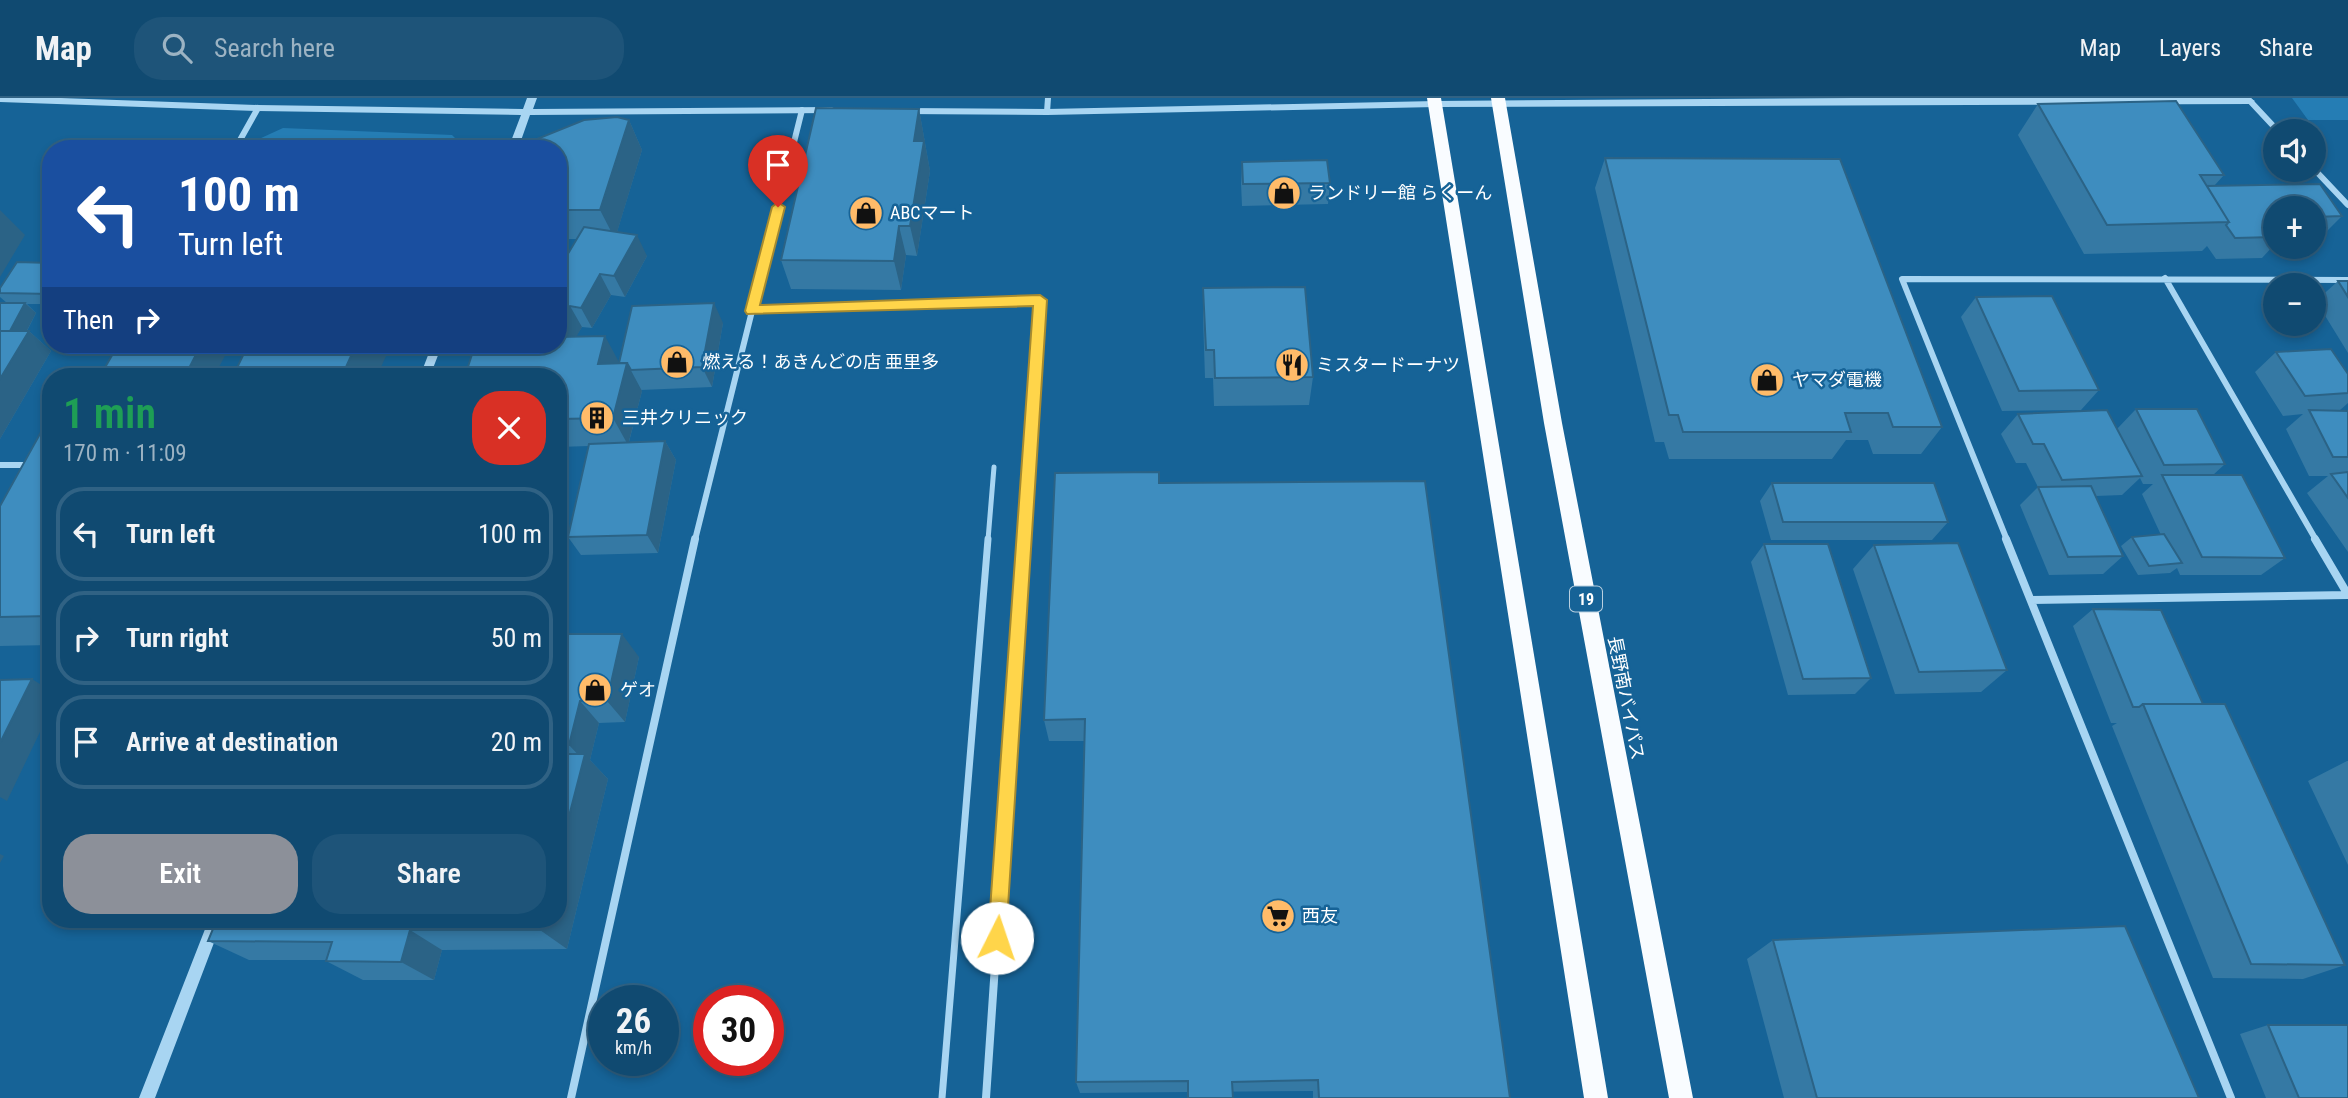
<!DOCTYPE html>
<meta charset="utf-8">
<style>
:root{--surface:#104a71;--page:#1e5479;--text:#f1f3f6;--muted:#9cb3c3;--line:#306284;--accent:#8c9099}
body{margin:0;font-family:"Roboto Condensed","Noto Sans JP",sans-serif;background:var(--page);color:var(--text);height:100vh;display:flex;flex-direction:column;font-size:26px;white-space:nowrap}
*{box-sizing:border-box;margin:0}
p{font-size:23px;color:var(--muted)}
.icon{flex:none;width:38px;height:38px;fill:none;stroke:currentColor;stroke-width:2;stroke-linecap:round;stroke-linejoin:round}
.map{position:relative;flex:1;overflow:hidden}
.sheet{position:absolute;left:42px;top:270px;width:525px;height:560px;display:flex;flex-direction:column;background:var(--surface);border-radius:28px;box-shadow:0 4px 10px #0003,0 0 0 2px var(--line)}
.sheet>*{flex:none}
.hud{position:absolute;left:42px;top:42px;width:525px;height:214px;border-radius:28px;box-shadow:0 4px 10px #0003,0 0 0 2px var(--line);background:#1a4fa0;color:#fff;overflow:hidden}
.fabs{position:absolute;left:2263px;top:21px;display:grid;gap:14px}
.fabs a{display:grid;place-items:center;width:63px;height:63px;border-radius:50%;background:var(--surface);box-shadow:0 4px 10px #0003,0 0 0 2px var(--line);font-size:35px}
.speed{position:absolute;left:588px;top:887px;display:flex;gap:14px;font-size:35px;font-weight:700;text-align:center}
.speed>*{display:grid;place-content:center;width:91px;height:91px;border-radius:50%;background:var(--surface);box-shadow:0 4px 10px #0003,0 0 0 2px var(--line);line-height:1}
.speed small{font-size:18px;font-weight:400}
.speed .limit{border:10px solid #d22;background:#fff;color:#111}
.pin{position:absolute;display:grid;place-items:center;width:60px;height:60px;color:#fff;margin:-72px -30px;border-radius:50% 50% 50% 0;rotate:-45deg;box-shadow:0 0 7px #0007}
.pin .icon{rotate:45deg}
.me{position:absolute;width:77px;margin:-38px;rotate:4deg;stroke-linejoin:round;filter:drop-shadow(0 0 5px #0008)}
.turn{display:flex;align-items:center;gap:24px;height:147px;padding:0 21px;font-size:32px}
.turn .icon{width:91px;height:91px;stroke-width:2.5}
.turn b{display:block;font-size:49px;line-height:60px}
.then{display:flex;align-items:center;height:66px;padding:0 21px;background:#0003;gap:14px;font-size:26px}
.round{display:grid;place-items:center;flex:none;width:74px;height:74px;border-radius:28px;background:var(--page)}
.headline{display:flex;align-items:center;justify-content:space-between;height:119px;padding:0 21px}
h1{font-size:42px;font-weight:600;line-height:52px;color:#1e9e55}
.cta{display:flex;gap:14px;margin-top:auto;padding:14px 21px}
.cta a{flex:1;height:80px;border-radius:28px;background:var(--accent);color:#fff;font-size:28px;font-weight:600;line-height:80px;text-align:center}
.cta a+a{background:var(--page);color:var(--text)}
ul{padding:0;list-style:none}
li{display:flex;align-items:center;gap:21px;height:94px;margin:0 14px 10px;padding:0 7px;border:4px solid var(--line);border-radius:28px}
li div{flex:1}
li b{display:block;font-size:26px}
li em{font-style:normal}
header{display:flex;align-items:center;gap:42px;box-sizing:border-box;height:98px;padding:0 35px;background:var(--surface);border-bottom:2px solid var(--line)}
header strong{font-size:33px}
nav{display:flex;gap:38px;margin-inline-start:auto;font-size:24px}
.search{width:490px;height:63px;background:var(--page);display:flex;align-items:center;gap:18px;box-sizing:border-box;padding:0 24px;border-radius:28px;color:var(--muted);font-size:26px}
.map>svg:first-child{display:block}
.green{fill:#257db4}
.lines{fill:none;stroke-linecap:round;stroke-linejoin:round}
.pedestrian-far1{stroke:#a8d5f2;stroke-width:5}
.pedestrian{stroke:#a8d5f2;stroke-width:7}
.minor-far1{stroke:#a8d5f2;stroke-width:6}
.minor{stroke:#a8d5f2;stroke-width:8}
.tertiary{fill:#a8d5f2;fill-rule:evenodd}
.trunk{fill:#f9fcff;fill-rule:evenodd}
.wall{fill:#3579a4}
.shaded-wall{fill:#2b6386}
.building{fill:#3e8dbf;stroke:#2b6386;stroke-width:2}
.route{fill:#ffd54a;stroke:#a68a30;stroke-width:2}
.labels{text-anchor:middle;stroke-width:5;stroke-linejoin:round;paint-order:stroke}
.shield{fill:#166397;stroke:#b9d0e0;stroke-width:2}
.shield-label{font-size:16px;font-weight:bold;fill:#fff}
.poi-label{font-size:18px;fill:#fff;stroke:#166397;text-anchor:start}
.street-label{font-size:18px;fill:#fff;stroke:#166397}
</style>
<header>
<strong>Map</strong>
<div class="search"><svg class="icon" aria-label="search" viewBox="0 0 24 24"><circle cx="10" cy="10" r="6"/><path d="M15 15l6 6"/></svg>Search here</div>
<nav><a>Map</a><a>Layers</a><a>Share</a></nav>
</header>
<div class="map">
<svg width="2348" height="1000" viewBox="0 0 2348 1000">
<rect width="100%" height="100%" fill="#166397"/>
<path class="green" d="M2292 0H2348V22H2308Z
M283 30 452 37 466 51H254L259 41Z"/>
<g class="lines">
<path class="pedestrian-far1" d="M988 442 994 369"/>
<path class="pedestrian" d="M942 1000 988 441"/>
<path class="minor-far1" d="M2250 3 2278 33
M1047 14 1048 0
M235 51 258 10
M2314 71 2348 107
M2165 180 2316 442
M752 213 1040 202 1024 442
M0 367H51
M695 442 802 12
M2007 442 1902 181 2348 182"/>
<path class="minor" d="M2006 441 2231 1000
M2315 441 2348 497
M2031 502 2348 497
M571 1000 695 441
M986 1000 1024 441"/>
<path class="tertiary" d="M0 0H61L258 7 523 11 527 0H537L533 11 832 9 837 12 832 15 530 17 518 51H508L521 17 258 13 0 4Z
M1855 0H2250L2255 3 2250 6 1436 9 1047 17 903 16 898 13 903 10 1047 11 1436 3Z
M432 247H442L430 278H420Z
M209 821H223L155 1000H139Z"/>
<path class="trunk" d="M1427 0H1441L1608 1000H1584Z
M1491 0H1505L1562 325 1693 1000H1669L1544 325Z"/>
</g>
<path class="wall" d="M2176 3 2224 77 2214 88 2320 86 2342 118 2321 139H2314V110H2275V146L2262 160 2216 161 2207 148 2202 153 2084 156 2018 37 2038 6Z
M919 11 930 73 917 158 906 157 901 192 791 191 781 162Z
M629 22 642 52 617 134 647 158 625 199 611 197 592 230 582 229 576 238 619 264 723 225 712 289 641 292 642 293 629 344 665 343 676 362 658 455 581 457 568 439 589 348 558 349V247L566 159 577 141H558V51Z
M1605 60 1942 329 1921 356H1873L1868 342H1846L1832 361H1669L1664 344H1655L1595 90Z
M1242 64 1330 85 1328 106 1242 108 1241 85Z
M51 165V206H27L36 215 27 233H29L51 253 0 341V205H7L0 199V190Z
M2338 183H2348V255L2316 203Z
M1203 190 1313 279 1309 307 1214 308 1213 280H1205L1203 219Z
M1976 199 2099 292 2081 312 2002 313 1961 219Z
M2276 254 2348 276V305L2339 313H2348V454L2307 395 2328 378H2309L2286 331 2303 316 2283 318 2255 274Z
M2136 311 2225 366 2213 377 2285 460 2261 477H2180L2177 470 2170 475 2138 477 2121 448 2132 439 2161 437 2142 396 2153 386H2143L2140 380 2122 397 2096 398 2123 458 2103 476 2049 477 2020 407 2038 389 2026 365H2016L2001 336 2018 316 2117 331Z
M51 316V547L0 548V408Z
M1159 385 1510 1000H1313V993L1080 995 1076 984 1084 643H1049L1044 622Z
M1772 385 1948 424 1932 442H1771L1760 403Z
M1764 446 1871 580 1855 596 1788 597 1751 464Z
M1874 447 2007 572 1981 594 1895 596 1853 471Z
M2093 511 2203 606 2345 867 2303 881 2213 880 2112 628 2117 625H2111L2073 528Z
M558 536 639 559 625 624 599 625 590 662 608 681 567 851 442 852 434 882H363L326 863V862H249L208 843 558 821Z
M2347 663H2348V767L2308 683Z
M1773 842 2199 1000H1784L1747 861Z
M2268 927 2348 1000H2266L2240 936Z"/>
<path class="shaded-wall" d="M919 11 930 73 917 158 910 128 914 43Z
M629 22 642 52 615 141 600 112Z
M0 112 25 137 0 179Z
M899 128 906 157 901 192 894 163Z
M637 137 647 158 625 199 614 178Z
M600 176 611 197 592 230 581 210Z
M25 205 36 215 21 244 9 234Z
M714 205 723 225 712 289 702 269Z
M570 208 582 229 565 258 558 246V229Z
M29 233 51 253 0 341V281Z
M605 238 620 266H598Z
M201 247H231L214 278H185Z
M356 247H391L377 278H342Z
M627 265 642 293 628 347 613 320Z
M665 343 676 362 658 455 647 437Z
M622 536 639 559 625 624 607 603Z
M32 581 51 593V611L7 703 0 699V645Z
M580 603 599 625 590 662 608 681 567 851 540 832 543 821H558V761L583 662 569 647Z
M0 756 4 758 0 765Z
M410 832 442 852 434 882 401 864Z"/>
<path class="building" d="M2176 3 2224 77H2200L2229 124 2107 127 2038 6Z
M816 10 919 11 914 43H924L910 128H899L894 163 781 162Z
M617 19 629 22 600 112H558V51H530L532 43 584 22Z
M1605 60 1840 61 1942 329H1893L1888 315H1845L1851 334H1683L1678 317H1669Z
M1327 62 1330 85 1243 86 1242 64Z
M2320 86 2342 118 2314 119V110H2275V120H2269L2275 128V139L2235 140 2226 127 2229 124 2207 88Z
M584 129 637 137 614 178 600 176 581 210 570 208 558 229V158L566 159Z
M17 164 51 165V196L0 195V190Z
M2338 183H2348V199Z
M1305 189 1313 279 1215 280 1214 252H1206L1203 190Z
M2052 198 2099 292 2019 293 1976 199Z
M0 205H25L10 233H0Z
M714 205 702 269 631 272 627 265H619L632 208Z
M0 233H29L0 281Z
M605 238 598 266 627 265 613 320 558 321V278H465L475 247H558V239Z
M118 247H201L185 278H100Z
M248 247H356L342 278H233Z
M2331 251 2348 276V295L2305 298 2276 254Z
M2136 311H2197L2225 366 2164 367Z
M2107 312 2142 378 2062 382 2044 346H2033L2018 316Z
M2309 312 2348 313V359H2333Z
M51 316V518L0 519V408Z
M665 343 647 437 568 439 589 346Z
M1159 374V385L1425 383 1510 1000H1319L1318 982 1232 984 1233 1000H1188V983L1076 984 1085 621 1044 622 1055 375Z
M2348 374V400L2331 376Z
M2162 377H2242L2285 460 2202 459Z
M1772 385H1934L1948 424H1783Z
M2091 388 2123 458 2068 459 2038 389Z
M2164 436 2182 465 2149 468 2132 439Z
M1958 445 2007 572 1919 574 1874 447Z
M1764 446H1828L1871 580 1803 581Z
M2093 511 2161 512 2203 606H2143L2139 609H2133Z
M558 536H622L607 603H580L569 647H558Z
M32 581 0 645V582Z
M2143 606H2225L2345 867 2251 866Z
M558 656H585L558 761Z
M217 821H543L540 832H410L401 864 326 863 332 844 208 843Z
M2125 828 2199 1000H1817L1773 842Z
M2268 927H2348V1000H2299Z"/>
<path class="route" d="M778 104 785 109 760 207 1040 197 1047 202 1006 840 1003 846 997 849 990 846 988 840 1033 208 747 216 745 213 772 109Z"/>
<defs>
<g id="shop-disc" transform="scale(1.75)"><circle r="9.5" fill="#ffbb69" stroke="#166397"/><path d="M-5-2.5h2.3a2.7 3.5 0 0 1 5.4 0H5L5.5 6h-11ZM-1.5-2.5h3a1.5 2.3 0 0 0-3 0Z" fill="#111"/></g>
<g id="restaurant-disc" transform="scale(1.75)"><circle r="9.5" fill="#ffbb69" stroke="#166397"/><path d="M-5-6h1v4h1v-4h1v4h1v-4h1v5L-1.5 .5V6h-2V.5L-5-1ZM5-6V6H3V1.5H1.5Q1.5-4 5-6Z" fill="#111"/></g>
<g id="building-disc" transform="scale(1.75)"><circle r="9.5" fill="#ffbb69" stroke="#166397"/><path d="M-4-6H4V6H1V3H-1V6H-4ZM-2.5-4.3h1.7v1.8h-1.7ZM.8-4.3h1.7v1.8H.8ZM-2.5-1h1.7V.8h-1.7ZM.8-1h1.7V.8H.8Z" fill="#111"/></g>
<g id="supermarket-disc" transform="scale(1.75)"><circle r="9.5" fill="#ffbb69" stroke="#166397"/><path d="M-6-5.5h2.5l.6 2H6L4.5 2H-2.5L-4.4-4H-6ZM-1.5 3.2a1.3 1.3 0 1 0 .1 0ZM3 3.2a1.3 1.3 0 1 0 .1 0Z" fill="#111"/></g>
</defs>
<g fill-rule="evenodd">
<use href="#shop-disc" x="1284" y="95"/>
<use href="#shop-disc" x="866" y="115"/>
<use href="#shop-disc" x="677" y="264"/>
<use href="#restaurant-disc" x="1292" y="267"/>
<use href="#shop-disc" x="1767" y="282"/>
<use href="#building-disc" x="597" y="320"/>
<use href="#shop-disc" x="595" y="592"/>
<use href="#supermarket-disc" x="1278" y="818"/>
</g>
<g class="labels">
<rect class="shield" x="1570" y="488.5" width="32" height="25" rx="5"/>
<g class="shield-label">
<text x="1586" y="507">19</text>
</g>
<g class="poi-label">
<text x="1308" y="101">ランドリー館 らくーん</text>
<text x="890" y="121">ABCマート</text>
<text x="702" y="270">燃える！あきんどの店 亜里多</text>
<text x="1316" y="273">ミスタードーナツ</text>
<text x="1792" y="288">ヤマダ電機</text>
<text x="622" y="326">三井クリニック</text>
<text x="620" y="598">ゲオ</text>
<text x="1302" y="824">西友</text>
</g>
<g class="street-label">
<text transform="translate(1626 600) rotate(79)" y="6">長野南バイパス</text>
</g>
</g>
</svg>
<div class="fabs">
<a><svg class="icon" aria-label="sound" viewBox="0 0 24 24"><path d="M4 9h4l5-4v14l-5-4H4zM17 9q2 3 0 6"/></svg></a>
<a>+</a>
<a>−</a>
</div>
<div class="speed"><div>26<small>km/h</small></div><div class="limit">30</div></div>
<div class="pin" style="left:778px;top:109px;background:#d93025"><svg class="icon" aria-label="arrive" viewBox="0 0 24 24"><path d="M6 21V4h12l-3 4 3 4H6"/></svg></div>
<svg class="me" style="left:997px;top:840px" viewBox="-20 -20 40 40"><circle r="19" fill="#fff"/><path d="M0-13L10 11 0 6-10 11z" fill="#ffd54a"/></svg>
<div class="hud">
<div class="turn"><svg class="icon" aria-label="left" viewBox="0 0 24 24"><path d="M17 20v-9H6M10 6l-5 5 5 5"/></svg><div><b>100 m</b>Turn left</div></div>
<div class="then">Then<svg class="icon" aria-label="right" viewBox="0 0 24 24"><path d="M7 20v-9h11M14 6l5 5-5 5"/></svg></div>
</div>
<section class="sheet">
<div class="headline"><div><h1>1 min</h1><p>170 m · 11:09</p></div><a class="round" style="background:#d93025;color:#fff"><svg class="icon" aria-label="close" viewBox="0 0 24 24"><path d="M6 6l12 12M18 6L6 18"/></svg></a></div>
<ul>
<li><svg class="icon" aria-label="left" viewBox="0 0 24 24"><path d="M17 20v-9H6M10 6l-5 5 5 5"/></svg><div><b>Turn left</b></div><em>100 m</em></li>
<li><svg class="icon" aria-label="right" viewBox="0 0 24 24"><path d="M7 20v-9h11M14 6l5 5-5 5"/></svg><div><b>Turn right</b></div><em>50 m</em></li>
<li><svg class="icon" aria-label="arrive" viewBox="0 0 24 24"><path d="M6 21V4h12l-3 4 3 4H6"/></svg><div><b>Arrive at destination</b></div><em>20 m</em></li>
</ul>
<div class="cta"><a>Exit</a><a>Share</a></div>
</section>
</div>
